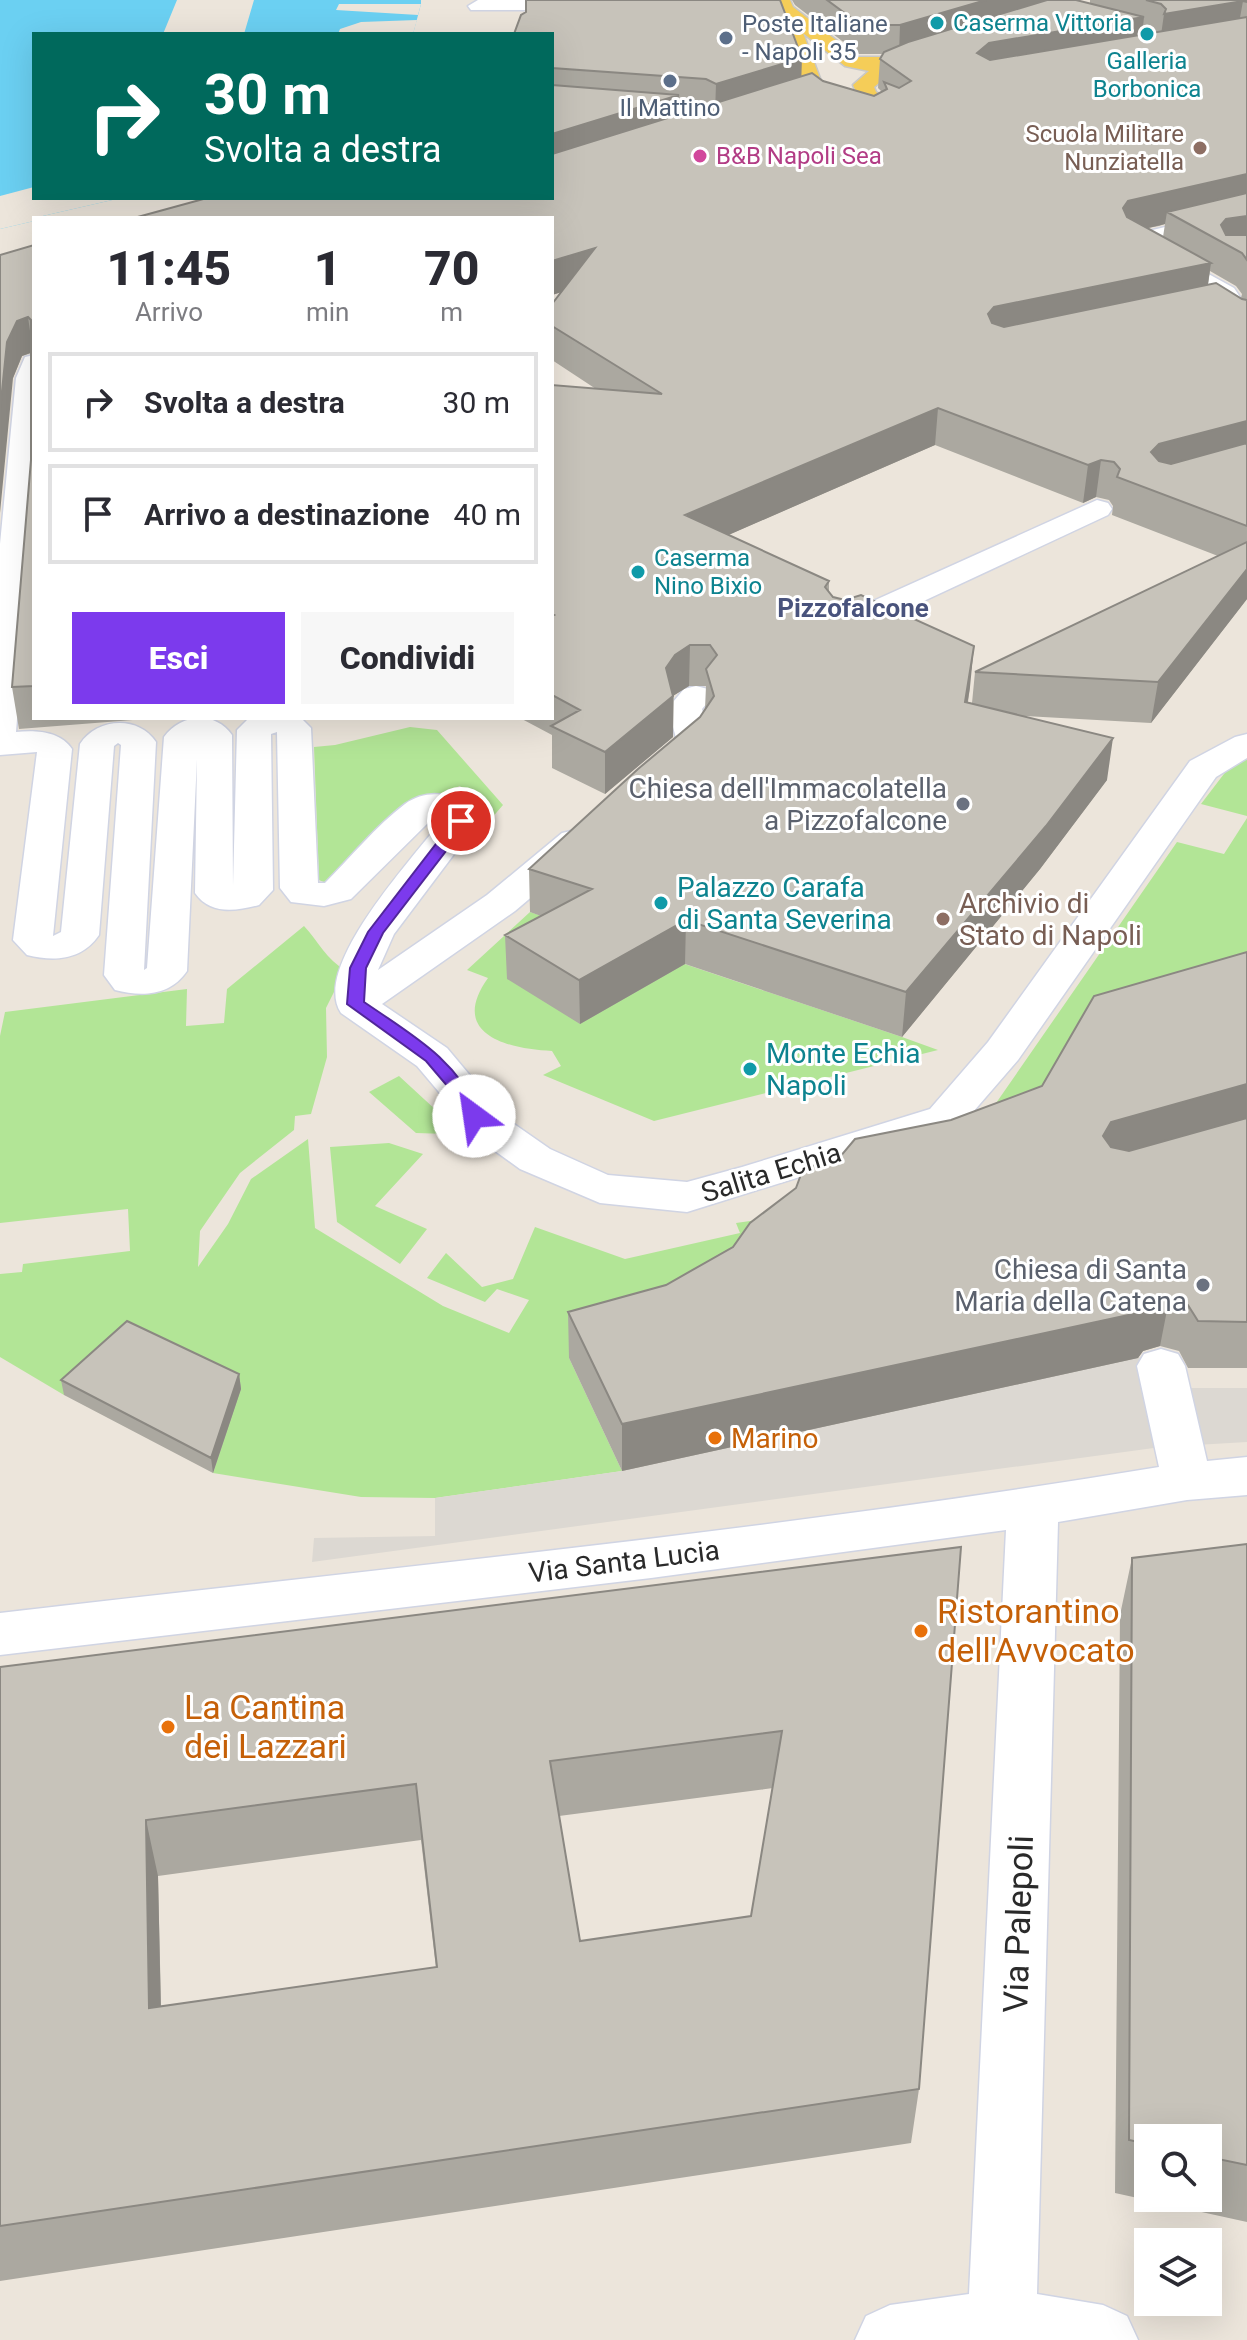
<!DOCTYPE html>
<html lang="it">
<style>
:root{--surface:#fff;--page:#f7f7f7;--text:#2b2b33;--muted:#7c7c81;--line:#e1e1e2;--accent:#7c3aed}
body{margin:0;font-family:Roboto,sans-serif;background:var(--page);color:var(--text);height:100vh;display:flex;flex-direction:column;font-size:30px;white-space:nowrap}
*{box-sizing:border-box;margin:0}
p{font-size:26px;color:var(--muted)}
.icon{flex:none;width:44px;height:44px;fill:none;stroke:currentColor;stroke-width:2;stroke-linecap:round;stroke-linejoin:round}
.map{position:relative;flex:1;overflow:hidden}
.side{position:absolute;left:32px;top:216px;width:522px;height:504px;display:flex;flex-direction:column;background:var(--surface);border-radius:0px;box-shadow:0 8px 32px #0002}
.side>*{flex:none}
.banner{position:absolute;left:32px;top:32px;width:522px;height:168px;border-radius:0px;box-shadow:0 8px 32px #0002;background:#00695c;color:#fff;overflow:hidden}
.buttons{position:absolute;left:1134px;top:2124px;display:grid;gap:16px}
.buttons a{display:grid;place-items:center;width:88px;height:88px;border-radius:0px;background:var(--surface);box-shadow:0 8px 32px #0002;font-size:40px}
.pin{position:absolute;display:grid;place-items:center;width:68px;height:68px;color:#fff;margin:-34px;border:4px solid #fff;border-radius:50%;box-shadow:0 2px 8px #0007}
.me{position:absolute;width:88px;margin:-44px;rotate:329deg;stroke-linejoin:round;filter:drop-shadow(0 0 6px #0008)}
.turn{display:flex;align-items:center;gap:28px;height:168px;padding:0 40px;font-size:36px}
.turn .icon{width:104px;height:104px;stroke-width:2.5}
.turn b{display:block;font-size:56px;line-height:68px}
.eta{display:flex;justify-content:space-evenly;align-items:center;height:136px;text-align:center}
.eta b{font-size:48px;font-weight:800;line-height:56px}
.primary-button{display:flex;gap:16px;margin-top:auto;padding:16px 40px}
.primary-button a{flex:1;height:92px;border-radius:0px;background:var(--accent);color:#fff;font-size:32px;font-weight:800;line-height:92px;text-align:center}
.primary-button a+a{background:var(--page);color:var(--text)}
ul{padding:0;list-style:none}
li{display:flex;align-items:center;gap:24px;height:100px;margin:0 16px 12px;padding:0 24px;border:4px solid var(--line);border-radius:0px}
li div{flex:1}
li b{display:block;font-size:30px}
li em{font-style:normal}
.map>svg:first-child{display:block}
.green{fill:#b2e596}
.plaza{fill:#dcd8d2}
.water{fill:#6bd0f2}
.pier{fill:#ece5db}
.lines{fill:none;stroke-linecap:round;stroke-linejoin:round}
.minor-casing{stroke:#d0d4e3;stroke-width:3}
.major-casing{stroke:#c8c8c8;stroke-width:3}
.minor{fill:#fff;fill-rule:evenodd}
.major{fill:#f5cd58;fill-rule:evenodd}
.wall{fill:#aba8a0;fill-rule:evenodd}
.shaded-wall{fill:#8b8882}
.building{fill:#c7c3ba;stroke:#8b8882;stroke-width:2;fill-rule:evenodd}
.route{fill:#7c3aed;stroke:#51269a;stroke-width:2}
.culture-dot{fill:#0f9aa8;stroke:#fff;stroke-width:3}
.service-dot{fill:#5c6f8a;stroke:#fff;stroke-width:3}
.education-dot{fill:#8d6e63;stroke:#fff;stroke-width:3}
.hotel-dot{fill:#d1479c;stroke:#fff;stroke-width:3}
.worship-dot{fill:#6b7280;stroke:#fff;stroke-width:3}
.food-dot{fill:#e8710a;stroke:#fff;stroke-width:3}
.labels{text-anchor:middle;stroke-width:6;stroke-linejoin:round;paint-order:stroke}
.far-culture-label{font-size:24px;fill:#0d838f;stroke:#fff;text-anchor:start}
.far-service-label{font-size:24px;fill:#4e5e75;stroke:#fff;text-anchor:start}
.far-education-label{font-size:24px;fill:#785e54;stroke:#fff;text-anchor:end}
.far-hotel-label{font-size:24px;fill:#b23c85;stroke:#fff;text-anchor:start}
.far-neighbourhood-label{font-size:26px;font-weight:bold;fill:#49537c;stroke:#fff}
.worship-label{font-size:28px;fill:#5b616d;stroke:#fff;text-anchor:end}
.culture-label{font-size:28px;fill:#0d838f;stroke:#fff;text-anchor:start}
.education-label{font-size:28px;fill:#785e54;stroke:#fff;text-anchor:start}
.street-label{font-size:28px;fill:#2a2a2a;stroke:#fff}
.food-label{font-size:28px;fill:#c56008;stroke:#fff;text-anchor:start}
.near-food-label{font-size:34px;fill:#c56008;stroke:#fff;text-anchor:start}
.near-street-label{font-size:34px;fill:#2a2a2a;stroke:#fff}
</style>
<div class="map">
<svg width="1247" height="2340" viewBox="0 0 1247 2340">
<rect width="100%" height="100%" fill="#ece5db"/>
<path class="green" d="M410 727 437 730 503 805 490 820 460 786 402 808 328 884 319 880 314 747 335 745Z
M1243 749 1247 750V816L1201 804Z
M1247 818V1006L1035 1131 994 1106 1177 842 1224 854Z
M530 912 902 1037 938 1050 654 1121 543 1075 561 1066 552 1051C507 1049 448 1034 488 978L467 970Z
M304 926C318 941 327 960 345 970L326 1008 327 1057 311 1114 295 1116 294 1130 240 1173 200 1231 198 1267 228 1224 251 1179 308 1139 315 1228 443 1306 509 1333 529 1300 497 1289 485 1302 427 1278 446 1253 482 1287 513 1279 535 1227 625 1259 740 1233 736 1223 800 1214 569 1358 622 1471 435 1498 361 1497 213 1473 240 1389 64 1395 0 1357V1274L22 1272 23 1264 130 1251 128 1209 0 1223V1036L5 1012 187 989 186 1026 224 1023 227 989Z
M399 1076 450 1123 447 1134 416 1133 369 1092Z
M389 1143 423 1154 375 1206 427 1229 400 1264 337 1222 330 1147Z"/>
<path class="plaza" d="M1142 1357 1161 1447 312 1562 314 1538 435 1536V1498L622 1471Z
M1183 1388H1247V1442L1196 1445Z"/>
<path class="water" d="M0 0H421V4L413 34H34V198H121L34 218V221L0 229Z"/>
<path class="pier" d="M177 0H254L244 34H163Z
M339 4H421L418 15 336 10Z
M417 20 413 34H338L340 29 361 22Z
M34 187V198H121L34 218V221L0 229V196Z"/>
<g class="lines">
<g class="minor-casing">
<path id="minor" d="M478 0H594L596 4 587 10H471L468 6Z
M1247 207V221L1154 244 1234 288 1240 297 1236 308 1247 315V334L1238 331 1209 311 1214 297 1124 247 1121 242 1124 237Z
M34 355V497L16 732C36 730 60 731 72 749L53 936 61 932 80 744C97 718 138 715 156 742L144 970 147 968 164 737C180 714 215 710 232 735L233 886 237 730 249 718H301L311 728 318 883H325C350 858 376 826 405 804 430 786 466 794 479 821L394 934 378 970 487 895 562 833 575 830 588 833 593 841 588 849 515 911 382 1004 447 1048 478 1085 491 1108 550 1149 608 1175 687 1182 742 1167 930 1109 988 1042 1190 761 1235 737 1247 734V758L1216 777 1018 1060 960 1127 703 1207 687 1212 600 1203 520 1169 459 1125 444 1098 417 1066 341 1013C310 967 415 856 442 820L439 816 432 819 351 899 324 906 291 902 280 888 277 732 271 734 273 890 259 905C236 911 210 915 195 893L197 759 187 971C170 996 142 997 115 990L104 975 121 745 118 743 114 746 99 935C82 960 55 962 27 955L13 940 37 752 0 755V544L16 378 25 357Z
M1097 500 1108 503 1112 509 1108 515 853 634 842 637 831 634 826 627 831 620Z
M696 686 708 689 713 696 702 709 710 738C695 761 675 787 645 780L640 772 676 738 668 708 684 689Z
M1161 1349 1178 1354 1185 1366 1207 1461 1247 1457V1495L1187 1500 1058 1522 1037 2294 1103 2305 1127 2316 1138 2340H855L866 2316 890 2305 969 2294 1006 1530 651 1578 0 1655V1613C386 1568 775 1531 1159 1467L1137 1366 1144 1354Z"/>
</g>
<g class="major-casing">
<path id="major" d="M772 0H790L793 7 858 57H902L933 48 943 54 940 58 891 73 874 87 876 92 906 110 895 116 860 100 853 85 869 71 845 66 803 33 824 89 859 111 856 116C840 119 815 108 806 95 792 76 780 24 772 0Z"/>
</g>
<use href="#minor" class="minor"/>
<use href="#major" class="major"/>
</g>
<path class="wall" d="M792 0H1076L1090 4V0H1247V599L1151 723 1025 716 1107 780 1040 869 902 1037 685 964 580 1024 507 979 505 935 541 916 530 912 529 869 700 717 705 709 706 686H689L674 695 673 737 605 794 552 768V735L520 718H552V385L596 389 552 360V304L561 292 552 295V34L801 76 823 81 874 96 882 92 878 88 880 59 883 54H859L795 5ZM1143 28 1158 32 1142 35ZM679 107 698 108 679 115ZM1165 224 1163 237 1148 228 1159 226ZM1210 271 1236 286 1242 294 1241 298 1208 285ZM935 445 1083 503 1096 497 1109 500 1113 506 1112 515 1218 556 975 672 972 703 968 702 970 687 833 597 829 592V581L728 535Z
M34 245V718H158L19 729 12 687 31 460V353L22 356 13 378 0 255Z
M1247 952V1368H1188L1179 1351 1160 1346 1143 1351 1138 1358 622 1471 569 1358 568 1312 666 1285 951 1120 1042 1086Z
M239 1374 241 1389 213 1473 64 1395 61 1380Z
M1247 1544V2222L1115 2193 1120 1615 1132 1558ZM1148 2138H1208V2198H1148Z
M961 1547 919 2089 911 2143 0 2281V1667ZM773 1788 751 1916 580 1941 559 1816ZM421 1840 436 1968 161 2006 158 1876Z"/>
<path class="shaded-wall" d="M986 0H1074L899 54 900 25Z
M1243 1 1238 29 1160 42 1164 14Z
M1144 17 1141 46 986 72 977 53 989 43Z
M802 58 801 87 715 114 716 84Z
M679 95V126L552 166V134Z
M1247 174V205L1167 212 1165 224 1123 234V208L1128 201Z
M1247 216V245L1236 250 1221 225 1226 219Z
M595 248V282L552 295V261Z
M1211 263 1206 297 990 342 988 314 994 307Z
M28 317 33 352 22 356 13 378 0 513V411L7 342 17 321Z
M938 408 935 445 685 554V515Z
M1247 421V456L1153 481 1151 452 1159 444Z
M1101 460 1096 497 1083 503 1088 465Z
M1247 569V599L1151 723 1158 682Z
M690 645 689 686 673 696V737L605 794V752L675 655Z
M974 646 970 687 961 743 965 702Z
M1113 738 1107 780 1040 869 902 1037 906 992Z
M686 920 685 964 580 1024 579 980Z
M1247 1084V1123L1095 1182 1103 1136 1111 1122Z
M1169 1300 1160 1346 1143 1351 1138 1358 622 1471V1424L1152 1305Z
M239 1374 241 1389 213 1473 211 1458Z
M146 1820 158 1876 162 2063 149 2008Z"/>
<path class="building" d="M526 0H780L802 58 716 84 706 79 552 68V34H514L521 15 526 12Z
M827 0H986L900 25H861Z
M1047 0H1076L1144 17 989 43 977 53 990 60 1247 17V174L1128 201 1123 208 1127 217 1211 263 994 307 988 314 992 323 1004 327 1216 283 1242 299 1247 300V421L1159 444 1151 452 1159 461 1171 464 1247 443V526L1117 477 1120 469 1114 462 1101 460 1088 465 938 408 685 515 829 581 825 587 833 597 845 600 861 595 974 646 965 702 1113 738 1046 826 906 992 686 920 579 980 505 935 592 889 529 869 638 769 700 717 714 696 706 669 717 655 710 645H690L675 655 666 668 673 696 605 752 551 726 580 710 552 695V616L554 615 552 614V385L662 394 552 326V304L595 248 552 261V218H134L207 198H552V154L812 73 823 81 874 96 887 89 884 82 899 88 911 81 880 59 884 52 908 42Z
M1146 0H1247V2L1243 1 1164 14 1166 9 1161 4Z
M552 85 679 95 552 134Z
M1247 193V216L1226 219 1221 225 1226 235H1247V260L1242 253 1167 212Z
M34 245V686L12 687 31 460V320L28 317 17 321 7 342 0 411V255Z
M1247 542V569L1158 682 975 672Z
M1247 952V1084L1111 1122 1103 1136 1111 1147 1129 1151 1247 1118V1322L1198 1321 1188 1305 1169 1300 1152 1305 1147 1311 622 1424 568 1312 666 1285 733 1247 750 1223 796 1188 803 1169 840 1157 855 1139 951 1120 1042 1086 1094 996Z
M127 1321 239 1374 211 1458 61 1380Z
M1247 1544V2165L1208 2157V2138H1148V2144L1129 2140 1132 1558Z
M961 1547 919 2089 0 2226V1667ZM782 1731 751 1916 580 1941 550 1761ZM416 1784 437 1967 149 2008 146 1820Z"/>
<path class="route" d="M461 817 469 821 383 933 366 968 364 1002C415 1037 455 1058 482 1116L474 1122 467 1120 455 1095 426 1061 347 1004 350 968 368 932 456 818Z"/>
<g class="culture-dot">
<circle cx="937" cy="23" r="8"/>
<circle cx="1147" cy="34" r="8"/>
<circle cx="638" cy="572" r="8"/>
<circle cx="661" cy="903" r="8"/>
<circle cx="750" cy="1069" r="8"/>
</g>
<g class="service-dot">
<circle cx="726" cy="38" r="8"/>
<circle cx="670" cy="81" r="8"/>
</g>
<g class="education-dot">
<circle cx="1200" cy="148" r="8"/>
<circle cx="943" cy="919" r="8"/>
</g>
<circle class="hotel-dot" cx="700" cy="156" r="8"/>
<g class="worship-dot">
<circle cx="963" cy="804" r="8"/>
<circle cx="1203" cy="1285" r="8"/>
</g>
<g class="food-dot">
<circle cx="715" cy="1438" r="8"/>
<circle cx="921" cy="1631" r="8"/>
<circle cx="168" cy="1727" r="8"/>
</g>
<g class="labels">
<g class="far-culture-label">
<text x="953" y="31">Caserma Vittoria</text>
<text x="1147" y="69" text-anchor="middle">Galleria<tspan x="1147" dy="28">Borbonica</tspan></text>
<text x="654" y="566">Caserma<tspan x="654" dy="28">Nino Bixio</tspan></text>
</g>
<g class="far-service-label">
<text x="742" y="32">Poste Italiane<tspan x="742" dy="28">- Napoli 35</tspan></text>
<text x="670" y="116" text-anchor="middle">Il Mattino</text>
</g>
<g class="far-education-label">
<text x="1184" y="142">Scuola Militare<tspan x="1184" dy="28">Nunziatella</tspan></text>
</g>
<g class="far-hotel-label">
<text x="716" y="164">B&amp;B Napoli Sea</text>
</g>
<g class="far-neighbourhood-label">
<text x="853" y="617">Pizzofalcone</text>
</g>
<g class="worship-label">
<text x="947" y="798">Chiesa dell'Immacolatella<tspan x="947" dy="32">a Pizzofalcone</tspan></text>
<text x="1187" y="1279">Chiesa di Santa<tspan x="1187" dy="32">Maria della Catena</tspan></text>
</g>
<g class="culture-label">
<text x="677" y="897">Palazzo Carafa<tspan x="677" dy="32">di Santa Severina</tspan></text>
<text x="766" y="1063">Monte Echia<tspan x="766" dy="32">Napoli</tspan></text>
</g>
<g class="education-label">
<text x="959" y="913">Archivio di<tspan x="959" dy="32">Stato di Napoli</tspan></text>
</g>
<g class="street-label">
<text transform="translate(771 1172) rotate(-17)" y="10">Salita Echia</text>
<text transform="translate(624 1561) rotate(-7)" y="10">Via Santa Lucia</text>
</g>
<g class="food-label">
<text x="731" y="1448">Marino</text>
</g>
<g class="near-food-label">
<text x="937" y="1623">Ristorantino<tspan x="937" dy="39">dell'Avvocato</tspan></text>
<text x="184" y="1719">La Cantina<tspan x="184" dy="39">dei Lazzari</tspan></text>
</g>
<g class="near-street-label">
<text transform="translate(1018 1924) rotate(-88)" y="12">Via Palepoli</text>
</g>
</g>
</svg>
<div class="buttons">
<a><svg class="icon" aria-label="search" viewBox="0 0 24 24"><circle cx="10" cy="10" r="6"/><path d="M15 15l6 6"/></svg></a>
<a><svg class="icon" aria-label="layers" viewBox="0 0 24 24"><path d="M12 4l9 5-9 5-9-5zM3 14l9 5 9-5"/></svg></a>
</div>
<div class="pin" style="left:461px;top:821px;background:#d93025"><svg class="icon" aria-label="arrive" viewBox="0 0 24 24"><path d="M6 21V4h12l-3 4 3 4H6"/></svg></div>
<svg class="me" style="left:474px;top:1116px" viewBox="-20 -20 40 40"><circle r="19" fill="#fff"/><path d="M0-13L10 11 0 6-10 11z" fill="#7c3aed"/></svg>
<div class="banner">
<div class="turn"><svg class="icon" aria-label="right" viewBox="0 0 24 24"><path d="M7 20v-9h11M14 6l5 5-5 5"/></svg><div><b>30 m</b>Svolta a destra</div></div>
</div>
<section class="side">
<div class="eta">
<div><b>11:45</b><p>Arrivo</p></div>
<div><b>1</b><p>min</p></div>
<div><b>70</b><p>m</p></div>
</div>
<ul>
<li><svg class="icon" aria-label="right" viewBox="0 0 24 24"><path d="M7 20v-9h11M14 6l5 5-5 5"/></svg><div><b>Svolta a destra</b></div><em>30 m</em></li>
<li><svg class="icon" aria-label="arrive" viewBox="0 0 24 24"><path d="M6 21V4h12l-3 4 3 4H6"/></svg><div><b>Arrivo a destinazione</b></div><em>40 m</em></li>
</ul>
<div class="primary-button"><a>Esci</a><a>Condividi</a></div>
</section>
</div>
